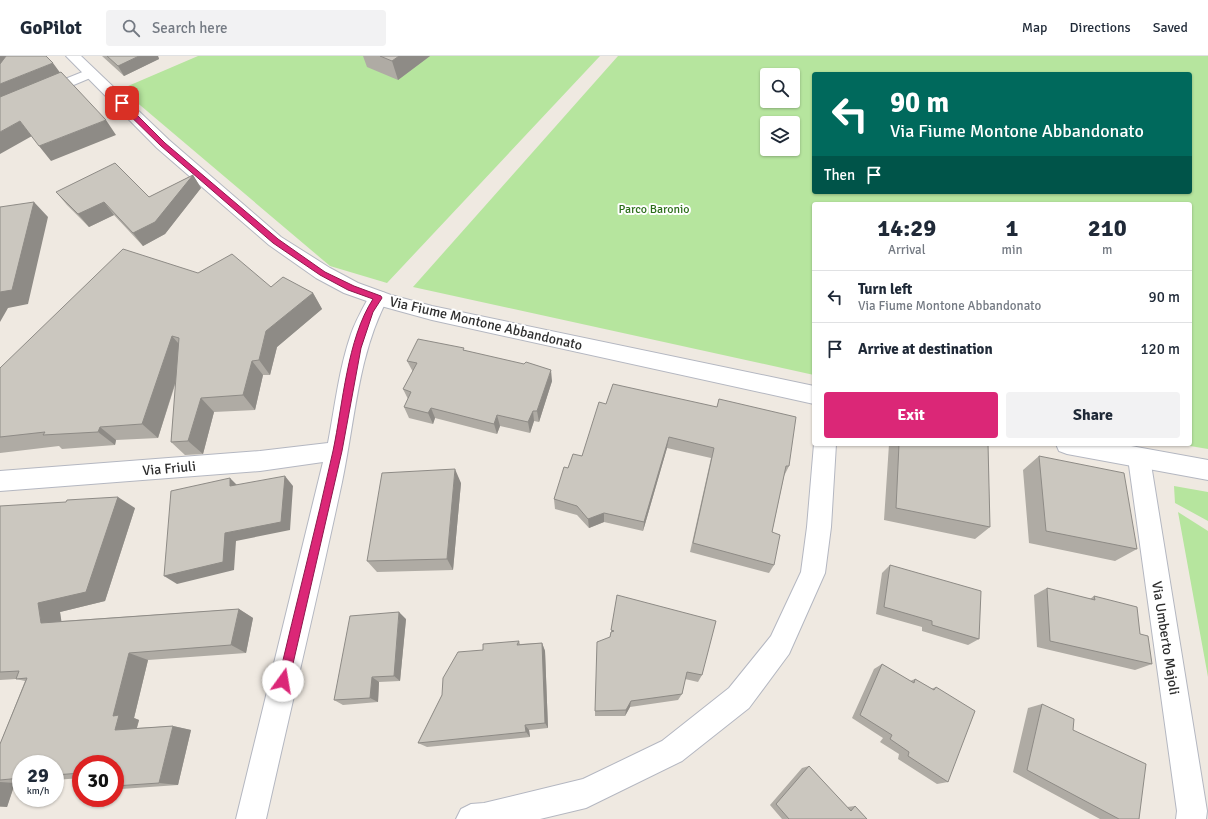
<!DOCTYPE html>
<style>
:root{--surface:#fff;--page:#f2f2f3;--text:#1f2937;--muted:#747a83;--line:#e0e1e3;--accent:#db2777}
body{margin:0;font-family:Signika,sans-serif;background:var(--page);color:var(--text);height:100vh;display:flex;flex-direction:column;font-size:15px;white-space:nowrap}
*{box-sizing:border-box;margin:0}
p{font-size:13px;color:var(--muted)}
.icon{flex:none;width:22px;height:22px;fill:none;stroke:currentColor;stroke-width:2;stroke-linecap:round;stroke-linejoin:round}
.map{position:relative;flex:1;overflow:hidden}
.panel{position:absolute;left:812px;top:146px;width:380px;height:244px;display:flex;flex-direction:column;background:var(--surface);border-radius:4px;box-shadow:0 1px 3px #0004}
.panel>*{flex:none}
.hud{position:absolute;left:812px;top:16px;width:380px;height:122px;border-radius:4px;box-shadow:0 1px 3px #0004;background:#00695c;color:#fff;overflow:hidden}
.buttons{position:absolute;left:760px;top:12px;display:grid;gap:8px}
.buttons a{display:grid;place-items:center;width:40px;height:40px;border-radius:4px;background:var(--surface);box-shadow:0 1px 3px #0004;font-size:20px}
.speed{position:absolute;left:12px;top:699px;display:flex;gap:8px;font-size:20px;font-weight:700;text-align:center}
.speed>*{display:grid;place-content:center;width:52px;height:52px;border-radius:50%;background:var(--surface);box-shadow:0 1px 3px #0004;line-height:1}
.speed small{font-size:10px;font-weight:400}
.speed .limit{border:6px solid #d22;background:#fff;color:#111}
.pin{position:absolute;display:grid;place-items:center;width:34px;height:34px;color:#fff;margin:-17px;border-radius:8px;box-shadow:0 2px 6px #0006}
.me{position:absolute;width:44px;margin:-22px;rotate:13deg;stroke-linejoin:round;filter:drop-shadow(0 0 3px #0008)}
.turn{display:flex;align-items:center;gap:14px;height:84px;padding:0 12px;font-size:18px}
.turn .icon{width:52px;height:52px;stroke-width:2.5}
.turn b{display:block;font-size:28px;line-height:34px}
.then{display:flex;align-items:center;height:38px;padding:0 12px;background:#0003;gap:8px;font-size:15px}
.eta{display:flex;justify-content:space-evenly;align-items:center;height:68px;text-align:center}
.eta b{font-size:24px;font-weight:800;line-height:28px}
.cta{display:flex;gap:8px;margin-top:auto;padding:8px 12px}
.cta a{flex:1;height:46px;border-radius:4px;background:var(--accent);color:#fff;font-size:16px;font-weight:800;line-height:46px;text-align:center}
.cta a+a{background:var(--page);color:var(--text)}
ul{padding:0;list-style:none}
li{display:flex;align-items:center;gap:12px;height:52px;padding:0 12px;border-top:1px solid var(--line)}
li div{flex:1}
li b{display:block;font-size:15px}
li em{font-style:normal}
header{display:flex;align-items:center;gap:24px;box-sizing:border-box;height:56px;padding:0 20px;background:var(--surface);border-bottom:1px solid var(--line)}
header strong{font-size:19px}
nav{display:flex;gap:22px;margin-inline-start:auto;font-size:14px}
.search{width:280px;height:36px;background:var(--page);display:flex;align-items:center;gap:10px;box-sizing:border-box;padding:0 14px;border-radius:4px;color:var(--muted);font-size:15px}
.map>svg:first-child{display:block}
.green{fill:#b6e59e;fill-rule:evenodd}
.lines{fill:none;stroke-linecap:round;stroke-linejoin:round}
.street-casing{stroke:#b4b7c1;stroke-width:2}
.secondary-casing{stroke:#b4b7c1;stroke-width:2}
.street{fill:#fff;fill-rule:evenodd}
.secondary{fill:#fff;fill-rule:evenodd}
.wall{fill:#afaba4}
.shaded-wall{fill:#8e8b86}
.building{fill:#cbc7bf;stroke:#8e8b86}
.route{fill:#db2777;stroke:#8e194d}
.labels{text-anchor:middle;stroke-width:4;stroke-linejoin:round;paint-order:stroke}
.far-park-label{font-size:12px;fill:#2c6e1b;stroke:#fff}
.street-label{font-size:14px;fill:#2e2e2e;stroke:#fff}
</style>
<header>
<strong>GoPilot</strong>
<div class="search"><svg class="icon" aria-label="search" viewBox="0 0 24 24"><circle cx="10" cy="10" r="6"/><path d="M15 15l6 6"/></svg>Search here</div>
<nav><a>Map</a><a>Directions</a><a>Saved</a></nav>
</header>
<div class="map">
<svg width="1208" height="763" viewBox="0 0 1208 763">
<rect width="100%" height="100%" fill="#efe9e1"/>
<path class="green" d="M198 0H600L387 227 330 210 121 33Z
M618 0H1208V393L1178 388H1190V148H814V319L413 231ZM814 18H1190V136H814ZM767 19H793V45H767ZM767 67H793V93H767Z
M1174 430 1208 436V465L1175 447Z
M1178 456 1208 475V621Z"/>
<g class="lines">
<g class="street-casing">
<path id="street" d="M90 13 95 14 97 17 95 20 0 60V49Z
M378 235 385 237 388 242C358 297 355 365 342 426 318 539 291 651 266 763H236L323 406 260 415 0 435V415L260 395 328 387C335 350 339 313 351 278 356 264 364 250 371 237Z
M814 388H836L831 471 825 517 789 598 749 652 682 705 586 752 540 763H456L461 753 471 748 484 747 583 723 662 685 729 632 771 580 801 516 807 471Z
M1139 392 1147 395 1150 402 1207 755 1206 763H1176L1177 755 1128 402 1131 395Z"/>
</g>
<g class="secondary-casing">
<path id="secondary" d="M66 0H81L169 84 281 181 330 212 358 227 391 239 432 250 814 330V348L432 264 381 250 344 237 316 222 269 189 157 92Z
M1056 388H1120L1208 404V424L1067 398 1059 395Z"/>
</g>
<use href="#street" class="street"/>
<use href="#secondary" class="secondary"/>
</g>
<path class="wall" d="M102 0H158L159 3 124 20Z
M363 0H430L398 24 367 11Z
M193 119 201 132 165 178 143 190 114 159 89 171 67 149 56 136 149 141Z
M198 217 271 231 313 237 322 253 277 291 270 319H263L255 354 214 356 203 398 185 399 171 386 176 326 158 382 116 384 115 389 62 393 59 390 0 397V312Z
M464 294 552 325 539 366 534 365 530 377 500 370 497 378 435 362 433 368 409 362 404 351 408 343 403 333 413 316 407 305Z
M719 343 789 410 784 420 772 476 774 509 769 517 690 496 711 402 667 392 643 475 604 466 589 472 577 459 555 453 554 443 568 412 582 400 606 348 717 351Z
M889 388H988L990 471 975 483 884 464Z
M1039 400 1137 493 1115 505 1029 487 1023 414Z
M461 427 453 514 377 516 367 505Z
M0 450 135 452 105 545 60 556 61 565 239 553 253 562 246 597 148 604 134 662 139 664 137 672 173 670 191 674 178 729 121 733 115 732V708H81V722L55 724V708H21V726L15 727 7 751H0V688L25 625 16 623 0 624Z
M890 509 979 583 968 589 922 575V571L876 558 882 517Z
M1047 532 1090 543 1094 540 1140 578 1152 608 1135 614 1037 591 1034 539Z
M617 539 702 619 698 626 685 623 682 638 678 644 630 651 625 660H595V655L611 576Z
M406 563 400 625 379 626 378 646 343 649 334 644Z
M519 585 520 588 542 587 545 595 548 672 529 674 530 681 427 691 418 687 442 639 483 594Z
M882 608 910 625 915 623 931 633 936 631 948 726 937 728 898 703 899 698 880 686 883 682 852 662 874 613Z
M1042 648 1073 674 1139 763H1100L1013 716 1028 652Z
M809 710 847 751 855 750 867 763H782L770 749 802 712Z"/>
<path class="shaded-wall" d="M0 0H23L0 21Z
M139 0H158L159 3 124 20 118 10Z
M399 0H430L398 24 392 5Z
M53 7 64 22 0 47V28Z
M106 64 116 79 51 105 39 90Z
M20 65 32 80 0 98V76Z
M193 119 201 132 165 178 143 190 133 177Z
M34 146 48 161 28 248 8 252 0 266V236Z
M104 146 114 159 89 171 78 158Z
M313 237 322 253 277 291 270 319 259 304 266 275Z
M172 280 185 295 158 382 142 368Z
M252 305 263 319 255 354 243 339Z
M551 314 552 325 539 366 537 355Z
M201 342 214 356 203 398 188 385Z
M431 352 435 362 433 368 428 357Z
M533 355 534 365 530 377 528 366Z
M497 359 500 370 497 378 494 368Z
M100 371 116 384 115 389 98 376Z
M669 381 667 392 643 475 644 466Z
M455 413 461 427 453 514 447 503Z
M285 420 293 430 290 474 236 485 234 514 177 528 164 520Z
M230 422 240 432 230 430Z
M118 441 135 452 105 545 60 556 63 575 41 567 38 547Z
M604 457V466L589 472 588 463Z
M239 553 253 562 246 597 231 589Z
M399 556 406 563 400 625 394 620Z
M542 587 545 595 548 672 545 667Z
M129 597 148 604 134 662 139 664 135 678 115 674 113 660Z
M372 621 379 626 378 646 370 642Z
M631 645 630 651 625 660 626 654Z
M525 669 529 674 530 681 526 676Z
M173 670 191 674 178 729 159 727Z
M0 726 15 727 7 751 0 750Z"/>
<path class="building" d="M6 0H46L53 7 0 28V8Z
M107 0H139L118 10Z
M380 0H399L392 5Z
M61 16 106 64 39 90 20 65 0 76V41Z
M115 107 149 141 193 119 155 166 133 177 104 146 78 158 56 136Z
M34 146 12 234 0 236V151Z
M123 193 198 217 232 198 271 231 283 221 313 237 266 275 259 304 252 305 243 339 201 342 188 385 171 386 179 282 172 280 142 368 100 371 98 376 43 379 45 376 0 381V312Z
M418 283 464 292 463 294 524 308 526 306 551 314 537 355H533L528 366 497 359 494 368 431 352 428 357 404 351 411 336 403 333 417 307 407 305Z
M613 328 717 351 719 343 796 361 789 410H786L772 476 780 479 774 509 693 487 714 392 669 381 644 466 604 457 588 463 577 450 554 443 564 411 568 412 573 398 582 400 599 346 606 348Z
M899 388H988L990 471 896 452Z
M1039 400 1124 417 1137 493 1046 475Z
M455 413 447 503 367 505 382 417Z
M285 420 281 466 225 477 223 506 164 520 171 435 230 422V430Z
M118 441 86 536 38 547 41 567 239 553 231 589 129 597 113 660 119 659 115 674 173 670 159 727 115 730V708H81V717L55 719V708H21V722L0 724V688L27 622 16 623 19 615 0 616V450L66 446 67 444Z
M890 509 981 535 979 583 932 569V565L884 551Z
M1047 532 1095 544 1094 540 1137 551 1140 578 1148 580 1152 608 1050 585Z
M617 539 716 565 702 619 687 616 682 638 631 645 626 654 595 655 597 586 610 581 611 576 614 575 611 574Z
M399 556 394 620 372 621 370 642 334 644 350 560Z
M519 585 517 589 542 587 545 667 525 669 526 676 418 687 442 639 443 622 458 596 483 594V588Z
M882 608 914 627 915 623 934 634 936 631 975 655 948 726 908 700 909 696 890 683 892 679 860 659Z
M1042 648 1074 663 1073 674 1146 708 1139 763H1119L1027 714Z
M809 710 851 755 855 750 867 763H789L776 748Z"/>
<path class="route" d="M119 46H124L165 87 278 183 325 216 354 230 381 240 382 242 373 256 361 292 342 395 289 625 287 629 283 630 279 629 278 625C296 548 316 472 333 395 343 348 347 283 373 243L348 234 320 219 273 187 161 90 119 49Z"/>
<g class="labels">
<g class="far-park-label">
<text x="654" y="157">Parco Baronio</text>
</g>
<g class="street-label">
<text transform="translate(486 267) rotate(13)" y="5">Via Fiume Montone Abbandonato</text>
<text transform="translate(169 412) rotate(-5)" y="5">Via Friuli</text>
<text transform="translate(1166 582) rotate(81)" y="5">Via Umberto Majoli</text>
</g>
</g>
</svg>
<div class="buttons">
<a><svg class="icon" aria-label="search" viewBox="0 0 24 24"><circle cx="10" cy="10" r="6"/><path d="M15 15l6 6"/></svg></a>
<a><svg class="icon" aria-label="layers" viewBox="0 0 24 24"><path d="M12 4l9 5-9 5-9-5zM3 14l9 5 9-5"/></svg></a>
</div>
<div class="speed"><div>29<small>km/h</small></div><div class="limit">30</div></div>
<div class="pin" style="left:122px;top:47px;background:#d93025"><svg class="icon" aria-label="arrive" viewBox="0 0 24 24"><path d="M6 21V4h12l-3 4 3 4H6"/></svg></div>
<svg class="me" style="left:283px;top:625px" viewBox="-20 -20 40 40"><circle r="19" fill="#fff"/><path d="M0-13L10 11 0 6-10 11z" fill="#db2777"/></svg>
<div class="hud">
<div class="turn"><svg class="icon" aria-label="left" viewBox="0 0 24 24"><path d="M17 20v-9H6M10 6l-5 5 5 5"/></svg><div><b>90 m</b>Via Fiume Montone Abbandonato</div></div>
<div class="then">Then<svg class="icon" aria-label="arrive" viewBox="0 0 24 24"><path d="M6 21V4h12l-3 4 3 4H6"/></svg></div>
</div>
<section class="panel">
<div class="eta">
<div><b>14:29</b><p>Arrival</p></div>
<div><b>1</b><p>min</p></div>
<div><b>210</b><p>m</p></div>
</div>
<ul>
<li><svg class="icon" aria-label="left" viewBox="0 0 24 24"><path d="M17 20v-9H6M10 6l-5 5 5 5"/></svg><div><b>Turn left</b><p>Via Fiume Montone Abbandonato</p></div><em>90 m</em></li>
<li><svg class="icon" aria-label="arrive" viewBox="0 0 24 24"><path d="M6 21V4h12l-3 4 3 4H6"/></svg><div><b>Arrive at destination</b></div><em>120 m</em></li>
</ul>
<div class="cta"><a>Exit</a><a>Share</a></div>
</section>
</div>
